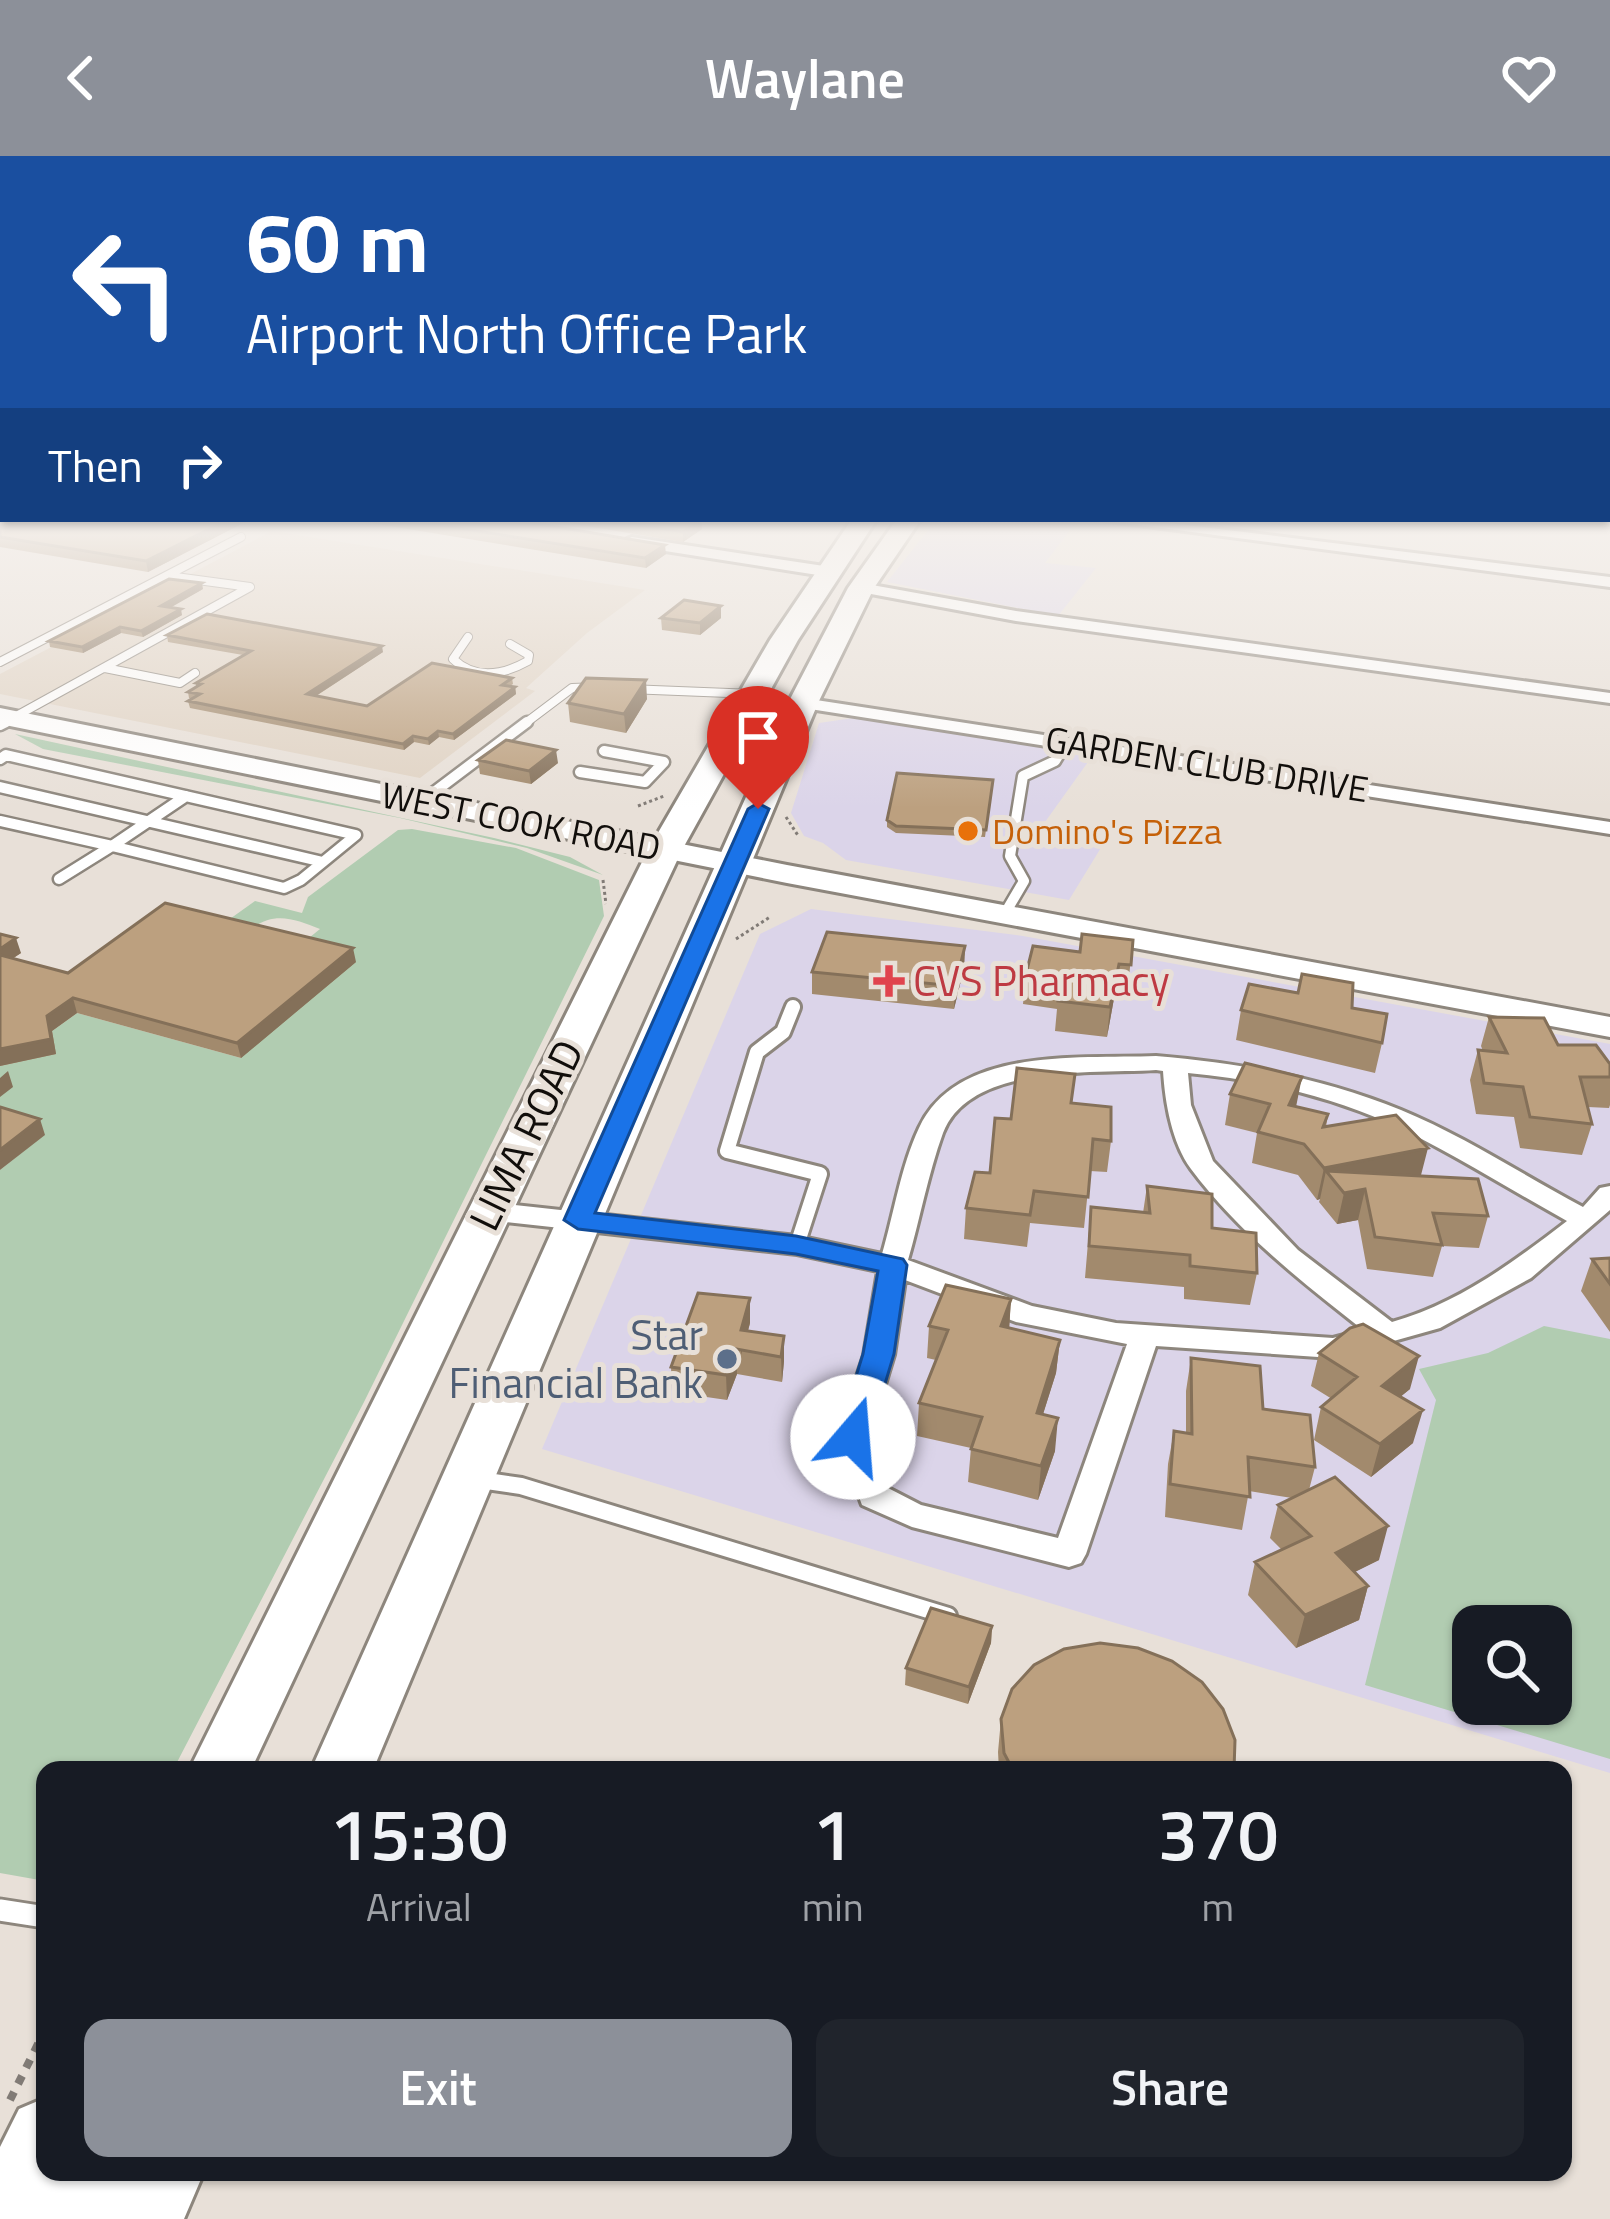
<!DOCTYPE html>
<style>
:root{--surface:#171b24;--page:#20242c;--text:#f1f3f6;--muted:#9ea1a6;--accent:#8c9099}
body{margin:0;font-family:"Titillium Web",sans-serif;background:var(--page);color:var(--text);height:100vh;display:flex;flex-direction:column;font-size:45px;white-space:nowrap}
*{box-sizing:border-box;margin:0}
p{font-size:39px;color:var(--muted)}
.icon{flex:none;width:66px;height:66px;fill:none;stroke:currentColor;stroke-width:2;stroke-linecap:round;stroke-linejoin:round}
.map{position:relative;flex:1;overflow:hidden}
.sheet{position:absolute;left:36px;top:1605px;width:1536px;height:420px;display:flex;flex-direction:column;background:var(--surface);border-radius:24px;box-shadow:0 3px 9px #0004}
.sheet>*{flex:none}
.guide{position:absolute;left:0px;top:0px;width:1611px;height:366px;box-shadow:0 3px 9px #0004;background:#1a4fa0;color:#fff;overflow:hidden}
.buttons{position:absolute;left:1452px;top:1449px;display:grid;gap:24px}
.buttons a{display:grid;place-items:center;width:120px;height:120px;border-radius:24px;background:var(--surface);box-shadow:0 3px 9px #0004;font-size:60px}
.pin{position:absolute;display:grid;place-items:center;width:102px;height:102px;color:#fff;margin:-123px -51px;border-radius:50% 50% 50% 0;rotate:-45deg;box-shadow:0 0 12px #0007}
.pin .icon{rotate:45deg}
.me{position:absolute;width:132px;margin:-66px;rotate:18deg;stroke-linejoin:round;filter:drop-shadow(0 0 9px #0008)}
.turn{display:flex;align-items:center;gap:42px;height:252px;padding:0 48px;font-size:54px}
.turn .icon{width:156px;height:156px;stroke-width:2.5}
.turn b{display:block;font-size:84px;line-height:102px}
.then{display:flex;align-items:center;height:114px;padding:0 48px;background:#0003;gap:24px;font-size:45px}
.eta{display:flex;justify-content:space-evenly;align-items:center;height:204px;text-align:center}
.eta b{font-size:72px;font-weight:600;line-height:84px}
.button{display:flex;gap:24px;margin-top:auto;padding:24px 48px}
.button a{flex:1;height:138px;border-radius:24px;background:var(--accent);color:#fff;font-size:48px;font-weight:600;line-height:138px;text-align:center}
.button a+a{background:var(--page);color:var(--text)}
header{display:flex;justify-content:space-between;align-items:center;height:156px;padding:0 48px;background:var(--accent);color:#fff;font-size:54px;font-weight:600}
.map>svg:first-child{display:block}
.commercial{fill:#dbd4e9;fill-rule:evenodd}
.built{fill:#e0d3c4}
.green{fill:#b1ccb1;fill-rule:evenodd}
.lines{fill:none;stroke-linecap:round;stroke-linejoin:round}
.service-far4-casing{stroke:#8d867d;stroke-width:10}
.service-far3-casing{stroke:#8d867d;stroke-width:15}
.service-far2-casing{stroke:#8d867d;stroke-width:20}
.service-far1-casing{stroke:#8d867d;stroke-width:22}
.service-casing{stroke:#8d867d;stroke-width:27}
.minor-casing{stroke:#8d867d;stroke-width:6}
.secondary-casing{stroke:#8d867d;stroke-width:6}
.trunk-casing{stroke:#8d867d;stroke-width:6}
.path-far1{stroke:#817b76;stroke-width:3;stroke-dasharray:3 3;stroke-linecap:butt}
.path{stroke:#817b76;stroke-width:8;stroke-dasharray:9 9;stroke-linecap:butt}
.service-far4{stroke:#fff;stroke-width:8}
.service-far3{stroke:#fff;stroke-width:10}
.service-far2{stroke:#fff;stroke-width:14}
.service-far1{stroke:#fff;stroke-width:16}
.service{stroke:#fff;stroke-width:21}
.minor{fill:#fff;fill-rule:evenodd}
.secondary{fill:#fff;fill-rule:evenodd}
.trunk{fill:#fff;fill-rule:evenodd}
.wall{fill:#a28a6d}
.shaded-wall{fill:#847059}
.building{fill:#bca07f;stroke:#847059;stroke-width:3}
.route{fill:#1a73e8;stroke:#114b97;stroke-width:3}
.food-dot{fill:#e8710a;stroke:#e8e0d8;stroke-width:4.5}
.health-dot{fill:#e0444e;stroke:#e8e0d8;stroke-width:4.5}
.service-dot{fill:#5c6f8a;stroke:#e8e0d8;stroke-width:4.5}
.labels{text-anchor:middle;stroke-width:10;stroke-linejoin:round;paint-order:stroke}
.far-street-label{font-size:36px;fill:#110e0b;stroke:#e8e0d8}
.far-food-label{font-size:36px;fill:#c56008;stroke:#e8e0d8;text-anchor:start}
.health-label{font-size:42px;fill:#be3a42;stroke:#e8e0d8;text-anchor:start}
.street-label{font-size:42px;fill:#110e0b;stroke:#e8e0d8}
.service-label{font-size:42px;fill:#4e5e75;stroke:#e8e0d8;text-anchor:end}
</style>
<header><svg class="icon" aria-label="back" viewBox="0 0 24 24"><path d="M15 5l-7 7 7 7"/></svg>Waylane<svg class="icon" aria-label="heart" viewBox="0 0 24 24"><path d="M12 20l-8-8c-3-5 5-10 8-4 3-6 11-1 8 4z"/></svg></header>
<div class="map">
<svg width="1610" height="2063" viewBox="0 0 1610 2063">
<rect width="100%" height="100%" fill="#e8e0d8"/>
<path class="commercial" d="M937 363H1230L1222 382 1077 365 1045 407 1096 412 1058 460 887 426Z
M853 562 1093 599 1045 666 1110 677 1069 744 846 704 823 687 804 680 791 657 819 567Z
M811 753 1023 780 1610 888V1617L542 1293 760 778ZM1473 1470H1551V1548H1473Z"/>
<path class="built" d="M272 375 645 434 587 477 526 532 535 535 420 622 0 538V518Z"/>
<path class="green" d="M15 578 494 682 570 701 603 719 527 692 400 662 43 593Z
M412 673 516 692 599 724 604 760 364 1246 173 1614H45V1725L0 1717V1014L44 979 0 965V910L55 898 52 875 77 857 241 902 304 786 320 773C297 764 276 755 254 771L227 765 255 745 302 757 308 741 398 674Z
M1544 1170 1610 1183V1603L1365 1529 1436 1244 1419 1213 1488 1197ZM1551 1470V1548H1473V1470Z"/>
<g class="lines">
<g class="service-far4-casing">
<path id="service-far4" d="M1180 363H1196
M468 481 453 503C475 524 503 519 528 505L529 499 510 488
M0 506 241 381
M105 512 180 527 195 517
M628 533 754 538
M0 569 250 431 168 420
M523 569 572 532 600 531"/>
</g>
<g class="service-far3-casing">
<path id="service-far3" d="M0 569 6 566
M0 603 6 599 356 679 301 724 284 732 112 690 59 723
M580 616 645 626 664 606 604 595
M0 631 323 706
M421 646 527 566
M0 665 112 690 186 640
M1004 759 1024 725 1010 700 1023 620 1055 605 1066 587"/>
</g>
<g class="service-far2-casing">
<path id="service-far2" d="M793 851 783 876 757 896 727 995 820 1018 797 1089"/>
</g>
<g class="service-far1-casing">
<path id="service-far1" d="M480 1324 521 1330 948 1460"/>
</g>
<g class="service-casing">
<path id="service" d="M0 1754 45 1761"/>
</g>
<g class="minor-casing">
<path id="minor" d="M1093 363H1137L1610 421V431Z
M632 381 824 410 832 415 824 420 627 389V383Z
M861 427 1016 455 1610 537V547L1016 465 855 435V429Z
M803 542 1610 666V678L797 551 794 547Z
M1156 900C1240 907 1323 922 1401 954 1464 980 1523 1019 1583 1051L1600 1032 1610 1030V1054L1531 1122 1440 1172 1333 1202 1156 1190 1086 1398 1081 1407 1069 1411 912 1371 862 1349 837 1281 864 1199 878 1115 797 1098 488 1064 474 1055 488 1046 797 1080 882 1098C894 1057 901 1010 919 972 957 890 1080 903 1156 900ZM1156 914 1163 915C1165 947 1172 987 1191 1013 1238 1076 1302 1126 1363 1174L1333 1182 1116 1167 1032 1150 908 1104C920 1063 928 1018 943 977 970 907 1093 918 1156 914ZM1188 917C1255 923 1325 939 1387 966 1448 994 1507 1032 1567 1065 1514 1106 1457 1148 1392 1166L1298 1094 1213 1005 1191 949ZM905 1124 1016 1166 1127 1188 1058 1382 921 1349 888 1332 869 1281 894 1199Z"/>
</g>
<g class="secondary-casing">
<path id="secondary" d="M0 552 787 709 1610 861V881L787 727 0 568Z"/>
</g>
<g class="trunk-casing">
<path id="trunk" d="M852 363H877L798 484 682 694 251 1614H189L648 694 770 484Z
M897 363H921L874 432 818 547 373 1614H311L788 547 848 432Z
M45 1942V2016H204L184 2063H0V1991L19 1953Z"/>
</g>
<path class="path-far1" d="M638 650 664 640
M786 661 799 681
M603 724 606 748
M736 783 770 761"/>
<path class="path" d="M10 1944 45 1874"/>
<use href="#service-far4" class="service-far4"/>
<use href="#service-far3" class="service-far3"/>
<use href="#service-far2" class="service-far2"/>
<use href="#service-far1" class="service-far1"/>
<use href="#service" class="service"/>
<use href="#minor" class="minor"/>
<use href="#secondary" class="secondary"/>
<use href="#trunk" class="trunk"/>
</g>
<path class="wall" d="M251 363 148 416 0 391V367Z
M364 363H509L666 398 646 412 365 366Z
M544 363H697L701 364 702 373 683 386Z
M203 433 170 451 182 459 143 481 121 477 83 497 50 491 49 485Z
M721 450V462L700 479 662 474 661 462Z
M167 479 383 496 316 540 367 550 512 522 513 528 510 530 515 531 516 538 454 584 439 581 429 589 414 586 404 594 190 552 188 545 193 543 189 542 188 536 196 531V527L243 499 168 486Z
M647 543 626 577 570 566 568 547Z
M478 604 558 607 531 628 480 618Z
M993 624 985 681 896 677 887 671V664Z
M0 778 21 797 13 802 68 817 356 806 241 902 77 857 52 875 56 898 0 910Z
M1133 784 1127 839 1115 837 1107 881 1055 875 1057 853 1023 848 1026 818Z
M965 790 964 812 954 853 812 838V816Z
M1352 852 1382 887 1375 917 1236 884 1241 854Z
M1489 861 1610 908V949L1609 952 1588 951 1592 968 1582 999 1520 992 1514 961 1476 958 1470 924 1478 894 1483 895 1481 890Z
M1230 938 1328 958 1326 971 1420 1020 1488 1060 1479 1092 1442 1090 1433 1121 1367 1113 1358 1064 1337 1068 1319 1046 1320 1043 1317 1044 1298 1019 1252 1007 1257 977 1225 969Z
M1071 947 1111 985 1107 1016 1090 1015 1084 1072 1030 1067 1027 1091 964 1083 966 1052 990 1017 1011 963Z
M1147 1030 1212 1072 1257 1117 1250 1149 1184 1143V1131L1085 1122 1091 1051 1143 1057Z
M1610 1102V1176L1581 1135 1592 1103Z
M1011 1143 1009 1172 1060 1184 1056 1217 1043 1258 1055 1295 1038 1344 968 1326 971 1292 917 1280 919 1247 936 1204 927 1202 929 1170Z
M750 1167 748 1175 784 1180V1205L782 1226 737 1218 727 1244 672 1236 671 1211Z
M1319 1197 1410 1233 1400 1241 1413 1287 1371 1321 1314 1284 1321 1251 1332 1243 1311 1230Z
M1191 1202 1263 1253 1315 1311 1309 1334 1379 1404 1354 1416 1368 1430 1359 1464 1296 1492 1248 1439 1255 1406 1282 1394 1270 1382 1278 1349 1292 1342 1249 1335 1242 1374 1165 1361 1168 1308 1174 1275 1186 1277V1235Z
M992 1470 991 1487 968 1548 905 1529 906 1512Z
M1001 1563 1234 1614H999L998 1596Z"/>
<path class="shaded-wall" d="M229 363H251L148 416 146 405Z
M701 364 702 373 683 386V376Z
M665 389 666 398 646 412 645 402Z
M202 427 203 433 163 456 161 450Z
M721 450V462L700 479V467Z
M181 453 182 459 143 481 141 475Z
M120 471 121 477 83 497 82 491Z
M382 490 383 496 308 545 307 538Z
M646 524 647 543 626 577 624 558Z
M515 531 516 538 454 584 453 578Z
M438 575 439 581 429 589 428 583Z
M413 580 414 586 404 594 403 588Z
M556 594 558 607 531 628 529 615Z
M16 782 21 797 0 811V793Z
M965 790 964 812 954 853 955 830Z
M353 792 356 806 241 902 237 887Z
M1119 808 1115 837 1107 881 1110 851Z
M73 842 77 857 52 875 56 898 0 910V893Z
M8 915 13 931 0 941V922Z
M1302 921 1296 951 1289 949Z
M40 963 45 979 0 1014V994Z
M1428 992 1420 1023 1365 1034 1358 1064 1337 1068 1344 1037 1326 1015 1320 1043 1317 1044 1324 1012Z
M750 1142V1167L741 1199V1174Z
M1011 1143 1009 1175 1001 1170Z
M784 1180V1205L782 1226 781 1201Z
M1060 1184 1056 1217 1033 1290 1037 1257Z
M736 1193 737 1218 727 1244 726 1219Z
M1419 1200 1410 1233 1373 1263 1382 1230Z
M1423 1254 1413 1287 1371 1321 1380 1288Z
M1058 1262 1055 1295 1038 1344 1041 1310Z
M1388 1370 1379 1404 1327 1430 1336 1397Z
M1368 1430 1359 1464 1296 1492 1305 1459Z
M992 1470 991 1487 968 1548 969 1531Z"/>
<path class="building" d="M9 363H229L146 405 0 381V367Z
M402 363H509L665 389 645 402Z
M601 363H697L701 364 683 376Z
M169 423 202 427 161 450 181 453 141 475 120 471 82 491 49 485Z
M684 444 721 450 700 467 661 462Z
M207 458 382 490 307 538 367 550 432 507 512 522 502 529 515 531 453 578 438 575 428 583 413 580 403 588 188 545 200 538 188 536 201 528 196 527 251 495 167 479Z
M586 522 646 524 624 558 568 547Z
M506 584 556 594 529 615 478 604Z
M897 617 993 624 986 674 896 670 887 664Z
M165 747 353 792 237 887 73 842 47 860 51 883 0 893V799L68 817Z
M827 776 965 790 955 830 812 816Z
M0 778 16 782 0 793Z
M1082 778 1133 784 1131 809 1119 808 1110 851 1058 845 1062 823 1026 818 1033 790 1080 796Z
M1302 818 1353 827 1352 852 1387 858 1382 887 1241 854 1249 828 1298 837Z
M1489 861 1544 862 1558 889H1596L1610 908V921H1580L1592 968 1530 961 1523 931 1484 927 1478 894 1507 897Z
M1245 907 1302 921 1289 949 1328 958 1323 971 1396 959 1428 992 1324 1012 1304 988 1258 976 1270 948 1230 938Z
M1017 912 1075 918 1071 947 1111 951V985L1093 983 1088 1041 1034 1035 1030 1059 966 1052 975 1016 990 1017 995 962 1011 963Z
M0 951 40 963 0 994Z
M1326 1015 1478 1023 1488 1060 1433 1057 1442 1089 1375 1081 1365 1033 1344 1037Z
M1147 1030 1212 1038V1072L1256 1077 1257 1117 1190 1110V1099L1089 1090 1091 1051 1150 1057Z
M1610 1102V1128L1592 1103Z
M946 1129 1011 1143 1001 1170 1060 1184 1037 1257 1058 1262 1041 1310 971 1293 982 1261 919 1247 948 1174 929 1170Z
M698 1137 750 1142 741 1174 784 1180 781 1201 736 1193 726 1219 671 1211Z
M1363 1168 1419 1200 1382 1230 1423 1254 1380 1288 1321 1251 1357 1221 1319 1197 1350 1172Z
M1191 1202 1260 1210 1263 1253 1310 1259 1315 1311 1248 1301 1250 1341 1170 1328 1174 1275 1192 1278Z
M1335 1321 1388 1370 1336 1397 1368 1430 1305 1459 1255 1406 1311 1380 1278 1349Z
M931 1452 992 1470 969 1531 906 1512Z
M1100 1487 1138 1492 1172 1505 1202 1526 1223 1553 1235 1584 1234 1614H1013L1004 1597 1001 1563 1012 1533 1034 1509 1064 1493Z"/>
<linearGradient id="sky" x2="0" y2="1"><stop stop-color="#87b3df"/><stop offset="0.56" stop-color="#f5f1ed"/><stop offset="1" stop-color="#f5f1ed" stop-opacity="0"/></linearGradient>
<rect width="1610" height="652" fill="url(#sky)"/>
<path class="route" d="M758 647 769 653 595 1057 796 1080 903 1103 907 1109 894 1198 869 1281 864 1289H841L837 1281 863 1198 878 1115 796 1098 578 1073 564 1064 748 653Z"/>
<circle class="food-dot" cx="968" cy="675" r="12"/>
<path class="health-dot" d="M883 807h12v12h12v12h-12v12h-12v-12h-12v-12h12z"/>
<circle class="service-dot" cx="727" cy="1203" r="12"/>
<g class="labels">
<g class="far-street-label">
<text transform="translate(1207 608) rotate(9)" y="13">GARDEN CLUB DRIVE</text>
<text transform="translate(521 665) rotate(11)" y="13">WEST COOK ROAD</text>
</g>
<g class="far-food-label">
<text x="992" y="688">Domino's Pizza</text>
</g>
<g class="health-label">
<text x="913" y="840">CVS Pharmacy</text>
</g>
<g class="street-label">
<text transform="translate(526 979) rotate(-64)" y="15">LIMA ROAD</text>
</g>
<g class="service-label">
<text x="703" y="1194">Star<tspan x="703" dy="48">Financial Bank</tspan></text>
</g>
</g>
</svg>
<div class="buttons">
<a><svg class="icon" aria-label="search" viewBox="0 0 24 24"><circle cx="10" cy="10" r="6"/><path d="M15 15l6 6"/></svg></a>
</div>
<div class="pin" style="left:758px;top:653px;background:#d93025"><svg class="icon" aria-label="arrive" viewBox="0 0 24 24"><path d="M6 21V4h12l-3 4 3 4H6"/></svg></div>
<svg class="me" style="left:853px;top:1281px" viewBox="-20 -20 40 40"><circle r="19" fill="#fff"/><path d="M0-13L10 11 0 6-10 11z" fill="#1a73e8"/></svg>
<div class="guide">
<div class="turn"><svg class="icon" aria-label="left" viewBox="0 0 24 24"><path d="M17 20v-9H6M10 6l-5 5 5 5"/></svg><div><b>60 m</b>Airport North Office Park</div></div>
<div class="then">Then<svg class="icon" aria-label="right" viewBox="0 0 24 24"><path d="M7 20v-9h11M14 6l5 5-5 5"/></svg></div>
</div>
<section class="sheet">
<div class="eta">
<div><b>15:30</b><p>Arrival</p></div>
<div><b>1</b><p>min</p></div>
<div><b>370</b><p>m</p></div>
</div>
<div class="button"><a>Exit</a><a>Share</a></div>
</section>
</div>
